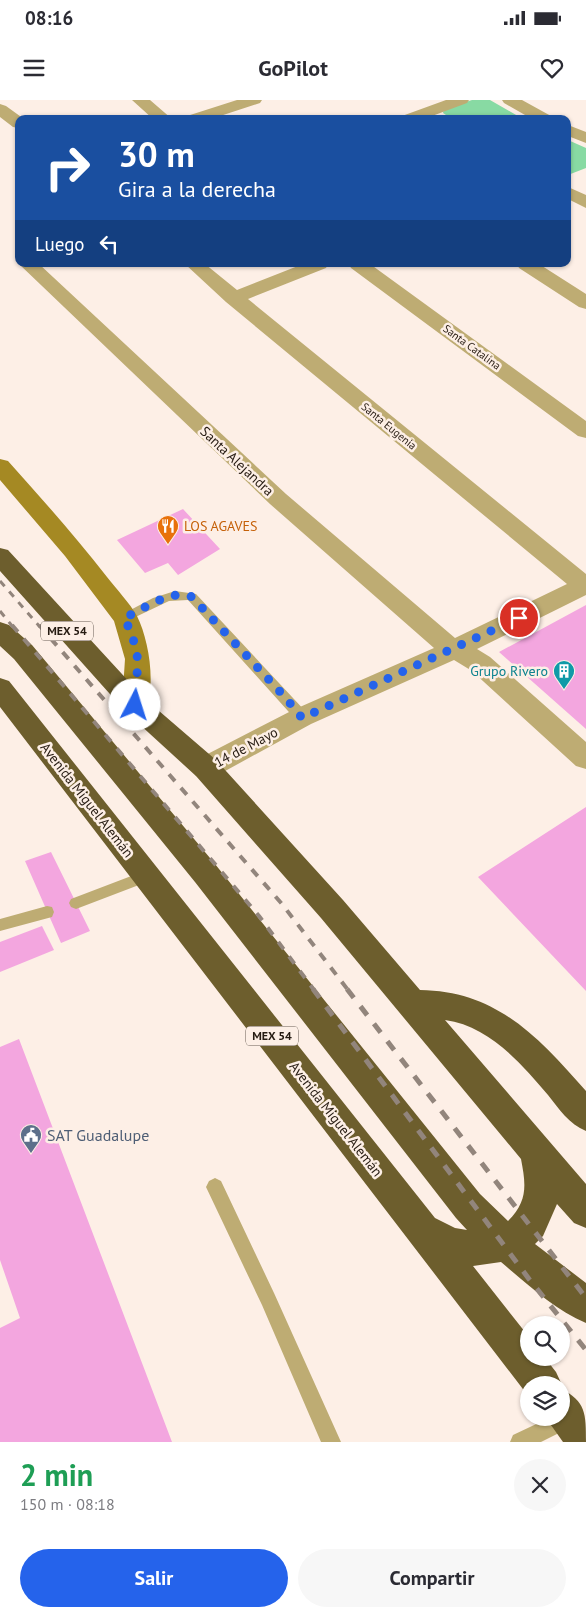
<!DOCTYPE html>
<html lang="es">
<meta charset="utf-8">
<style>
:root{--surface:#fff;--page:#f7f7f7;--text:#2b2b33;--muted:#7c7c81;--accent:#2563eb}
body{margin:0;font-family:"PT Sans",sans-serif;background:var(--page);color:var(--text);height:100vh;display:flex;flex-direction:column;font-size:19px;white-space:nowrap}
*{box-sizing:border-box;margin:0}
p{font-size:16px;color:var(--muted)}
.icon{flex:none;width:28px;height:28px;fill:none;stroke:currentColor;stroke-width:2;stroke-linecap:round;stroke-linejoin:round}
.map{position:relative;height:1342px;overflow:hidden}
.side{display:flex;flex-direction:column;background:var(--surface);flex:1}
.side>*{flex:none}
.top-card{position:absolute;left:15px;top:15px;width:556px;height:152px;border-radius:10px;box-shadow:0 1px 4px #0004;background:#1a4fa0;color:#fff;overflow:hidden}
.buttons{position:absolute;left:520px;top:1216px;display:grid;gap:10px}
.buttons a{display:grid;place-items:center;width:50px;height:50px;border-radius:50%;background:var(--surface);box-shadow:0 1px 4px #0004;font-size:25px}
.pin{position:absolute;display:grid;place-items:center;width:42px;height:42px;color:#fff;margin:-21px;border:2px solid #fff;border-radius:50%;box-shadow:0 1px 5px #0007}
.me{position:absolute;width:55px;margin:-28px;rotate:5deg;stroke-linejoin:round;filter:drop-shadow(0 0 4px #0008)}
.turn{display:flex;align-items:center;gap:18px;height:105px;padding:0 20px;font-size:22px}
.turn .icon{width:65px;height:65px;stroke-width:2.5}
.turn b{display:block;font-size:35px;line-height:42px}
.then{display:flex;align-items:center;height:48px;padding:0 20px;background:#0003;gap:10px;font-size:19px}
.round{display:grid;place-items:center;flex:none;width:52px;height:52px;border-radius:26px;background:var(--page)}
.head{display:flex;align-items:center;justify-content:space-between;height:85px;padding:0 20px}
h1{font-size:30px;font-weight:700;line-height:38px;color:#1e9e55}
.button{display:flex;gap:10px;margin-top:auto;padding:10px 20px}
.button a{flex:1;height:58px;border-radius:30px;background:var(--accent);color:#fff;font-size:20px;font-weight:700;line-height:58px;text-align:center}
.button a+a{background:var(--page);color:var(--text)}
.status{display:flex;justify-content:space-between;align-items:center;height:35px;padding:0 25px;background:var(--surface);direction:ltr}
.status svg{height:14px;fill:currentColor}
header{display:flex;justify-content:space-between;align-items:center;height:65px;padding:0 20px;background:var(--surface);font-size:22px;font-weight:700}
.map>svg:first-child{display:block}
.green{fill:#88daa3}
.building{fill:#f3a6df}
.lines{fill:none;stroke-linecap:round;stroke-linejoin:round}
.lane{fill:#beac73;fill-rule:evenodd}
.street{fill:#beac73;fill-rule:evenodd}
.secondary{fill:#a58923;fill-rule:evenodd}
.highway{fill:#6d5e2d;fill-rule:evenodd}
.rail-far2{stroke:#92857c;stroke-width:3;stroke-dasharray:7 7;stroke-linecap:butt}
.rail-far1{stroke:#92857c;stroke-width:4;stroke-dasharray:9 9;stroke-linecap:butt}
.rail{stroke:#92857c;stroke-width:5;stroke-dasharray:11 11;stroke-linecap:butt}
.route{stroke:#2563eb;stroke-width:9;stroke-dasharray:0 16.2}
.labels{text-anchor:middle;stroke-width:5;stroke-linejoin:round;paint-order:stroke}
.far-street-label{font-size:11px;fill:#261b12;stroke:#fdefe6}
.shield{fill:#fdefe6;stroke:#665b52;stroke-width:1}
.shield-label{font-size:12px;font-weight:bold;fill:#261b12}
.street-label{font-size:14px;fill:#261b12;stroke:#fdefe6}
.food-label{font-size:14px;fill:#c56008;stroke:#fdefe6;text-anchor:start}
.culture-label{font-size:14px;fill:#0d838f;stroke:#fdefe6;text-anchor:end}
.near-service-label{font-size:16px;fill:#4e5e75;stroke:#fdefe6;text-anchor:start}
</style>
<div class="status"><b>08:16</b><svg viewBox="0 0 49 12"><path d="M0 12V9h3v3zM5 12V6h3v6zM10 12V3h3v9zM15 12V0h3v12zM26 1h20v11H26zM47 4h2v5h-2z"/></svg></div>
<header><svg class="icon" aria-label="menu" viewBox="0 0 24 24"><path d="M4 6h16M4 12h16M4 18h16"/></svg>GoPilot<svg class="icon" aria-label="heart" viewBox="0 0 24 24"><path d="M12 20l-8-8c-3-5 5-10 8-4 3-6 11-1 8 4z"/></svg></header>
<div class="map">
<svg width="586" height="1342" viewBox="0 0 586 1342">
<rect width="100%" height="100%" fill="#fdefe6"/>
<path class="green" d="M472 0H490L523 19H452L443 13 444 9Z
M568 40 586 48V68L568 75Z"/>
<path class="building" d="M183 409 220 449 178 475 168 463 145 473 117 440Z
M586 505V629L499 552Z
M586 707V891L478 777Z
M51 752 90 831 61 843 25 761Z
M42 826 54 850 0 872V842Z
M19 939 172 1342H0V1228L20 1218 0 1160V947Z"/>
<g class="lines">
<path class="lane" d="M175 491 196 494 307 613 309 617 307 621H297L188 500 169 501 125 522 119 518 121 515 153 498Z
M147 770 152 772 154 776 152 780 76 809 71 807 69 803 71 799Z
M47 806 52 807 54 812 52 817 0 831V819Z
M215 1078 221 1081 274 1193 341 1342H321L262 1205 206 1087 209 1081Z
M568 1308 575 1311 578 1318 575 1325 541 1342H510L513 1335 549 1318H561V1311Z"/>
<path class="street" d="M132 0H150L172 19H153Z
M237 0H262L260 3 211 19H185L187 16Z
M446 0H469L467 3 424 19H400L402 16Z
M502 0H522L551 16 553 19H532L504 3Z
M0 4 6 6 24 19H19V28L13 27 0 17Z
M568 25 586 32V43L568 36Z
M568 87 586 95V108L568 99Z
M19 164H39L286 394 455 538 567 484 226 202 185 164H205L237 190 303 164H328L326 168 248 199 586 474V495L477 549 490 557 586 642V669L576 666 472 571 454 560 311 624 216 676 206 679 196 676 192 668 196 660 293 610 434 548 270 404Z
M349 164H370L586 321V338L578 336 351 168Z
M517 164H539L586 194V209L579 207 519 168Z"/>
<path class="secondary" d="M0 359 8 361C42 399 76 437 107 477 117 490 129 502 137 516 149 540 157 588 144 612L135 615 126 612 122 605 125 559 114 521 65 456 0 380Z"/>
<path class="highway" d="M0 448 8 450 144 598 216 660 343 800 420 890C497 891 538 937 586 991V1031C569 1024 559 1009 548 995 521 963 489 926 445 920L586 1084V1128L574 1123 557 1104 543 1136 535 1144 586 1183V1223C555 1210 527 1184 501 1162L473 1166 529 1237V1258H545L556 1272 562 1285 561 1287V1285H529V1297L0 607V578L9 581 435 1118 455 1128 467 1130 456 1118 195 782 14 559 0 546V522L9 525 32 545 215 764 480 1094 508 1121C528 1101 526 1085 521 1059L321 818 196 676 126 612 0 471Z
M561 1289C586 1301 586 1314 586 1342H563L546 1318H561Z"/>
<path class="rail-far2" d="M0 481 40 527
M0 511 13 527"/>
<path class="rail-far1" d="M12 525 259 816 314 890
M39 525 282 804 348 890"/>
<path class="rail" d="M313 889 529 1179 586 1250
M347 889 586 1198"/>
</g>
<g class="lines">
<path class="route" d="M135 605 138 560 132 534 124 518C144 509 172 488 192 497L285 597 302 618 519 518"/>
</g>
<defs>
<g id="restaurant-pin" transform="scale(1.125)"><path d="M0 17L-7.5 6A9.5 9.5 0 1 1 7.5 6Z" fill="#e8710a" stroke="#fdefe6"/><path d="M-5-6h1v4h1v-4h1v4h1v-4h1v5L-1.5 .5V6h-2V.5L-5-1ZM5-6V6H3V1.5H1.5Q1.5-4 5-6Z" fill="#fff"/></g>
<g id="building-pin" transform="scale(1.125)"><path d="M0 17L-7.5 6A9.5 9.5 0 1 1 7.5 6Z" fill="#0f9aa8" stroke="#fdefe6"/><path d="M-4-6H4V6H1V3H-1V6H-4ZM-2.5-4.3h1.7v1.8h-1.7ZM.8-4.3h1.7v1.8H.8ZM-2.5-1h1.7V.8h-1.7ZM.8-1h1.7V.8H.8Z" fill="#fff"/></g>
<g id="civic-pin" transform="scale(1.125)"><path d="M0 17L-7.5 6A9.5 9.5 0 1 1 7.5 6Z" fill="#5c6f8a" stroke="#fdefe6"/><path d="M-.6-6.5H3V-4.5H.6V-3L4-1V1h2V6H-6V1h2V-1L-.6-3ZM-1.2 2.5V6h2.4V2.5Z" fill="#fff"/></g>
</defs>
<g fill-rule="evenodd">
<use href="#restaurant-pin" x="168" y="426"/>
<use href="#building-pin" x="564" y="571"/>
<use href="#civic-pin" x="31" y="1035"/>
</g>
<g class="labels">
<g class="far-street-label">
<text transform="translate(472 247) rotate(36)" y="4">Santa Catalina</text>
<text transform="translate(389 326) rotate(39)" y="4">Santa Eugenia</text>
</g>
<g class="shield">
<rect x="41" y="521.5" width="52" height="19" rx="4"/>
<rect x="246" y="926.5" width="52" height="19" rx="4"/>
</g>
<g class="shield-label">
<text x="67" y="535">MEX 54</text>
<text x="272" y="940">MEX 54</text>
</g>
<g class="street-label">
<text transform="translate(237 361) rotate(43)" y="5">Santa Alejandra</text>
<text transform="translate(246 647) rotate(-28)" y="5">14 de Mayo</text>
<text transform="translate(87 700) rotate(52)" y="5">Avenida Miguel Alemán</text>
<text transform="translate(336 1019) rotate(52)" y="5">Avenida Miguel Alemán</text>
</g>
<g class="food-label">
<text x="184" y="431">LOS AGAVES</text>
</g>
<g class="culture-label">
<text x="548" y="576">Grupo Rivero</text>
</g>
<g class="near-service-label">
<text x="47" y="1041">SAT Guadalupe</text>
</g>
</g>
</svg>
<div class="buttons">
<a><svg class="icon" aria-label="search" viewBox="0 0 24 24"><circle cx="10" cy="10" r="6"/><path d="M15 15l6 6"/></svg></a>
<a><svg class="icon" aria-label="layers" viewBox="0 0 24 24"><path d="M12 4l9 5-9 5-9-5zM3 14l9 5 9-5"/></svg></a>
</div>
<div class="pin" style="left:519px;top:518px;background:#d93025"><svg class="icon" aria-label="arrive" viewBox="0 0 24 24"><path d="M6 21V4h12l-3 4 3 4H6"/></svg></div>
<svg class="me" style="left:135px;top:605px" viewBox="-20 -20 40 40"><circle r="19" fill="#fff"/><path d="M0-13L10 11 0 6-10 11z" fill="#2563eb"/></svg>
<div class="top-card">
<div class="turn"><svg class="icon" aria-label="right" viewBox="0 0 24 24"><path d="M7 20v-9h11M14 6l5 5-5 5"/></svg><div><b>30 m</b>Gira a la derecha</div></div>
<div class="then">Luego<svg class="icon" aria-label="left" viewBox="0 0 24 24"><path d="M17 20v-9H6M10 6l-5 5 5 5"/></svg></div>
</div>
</div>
<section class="side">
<div class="head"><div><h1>2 min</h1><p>150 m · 08:18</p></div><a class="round"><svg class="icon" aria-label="close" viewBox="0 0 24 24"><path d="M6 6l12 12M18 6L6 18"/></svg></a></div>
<div class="button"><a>Salir</a><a>Compartir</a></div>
</section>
